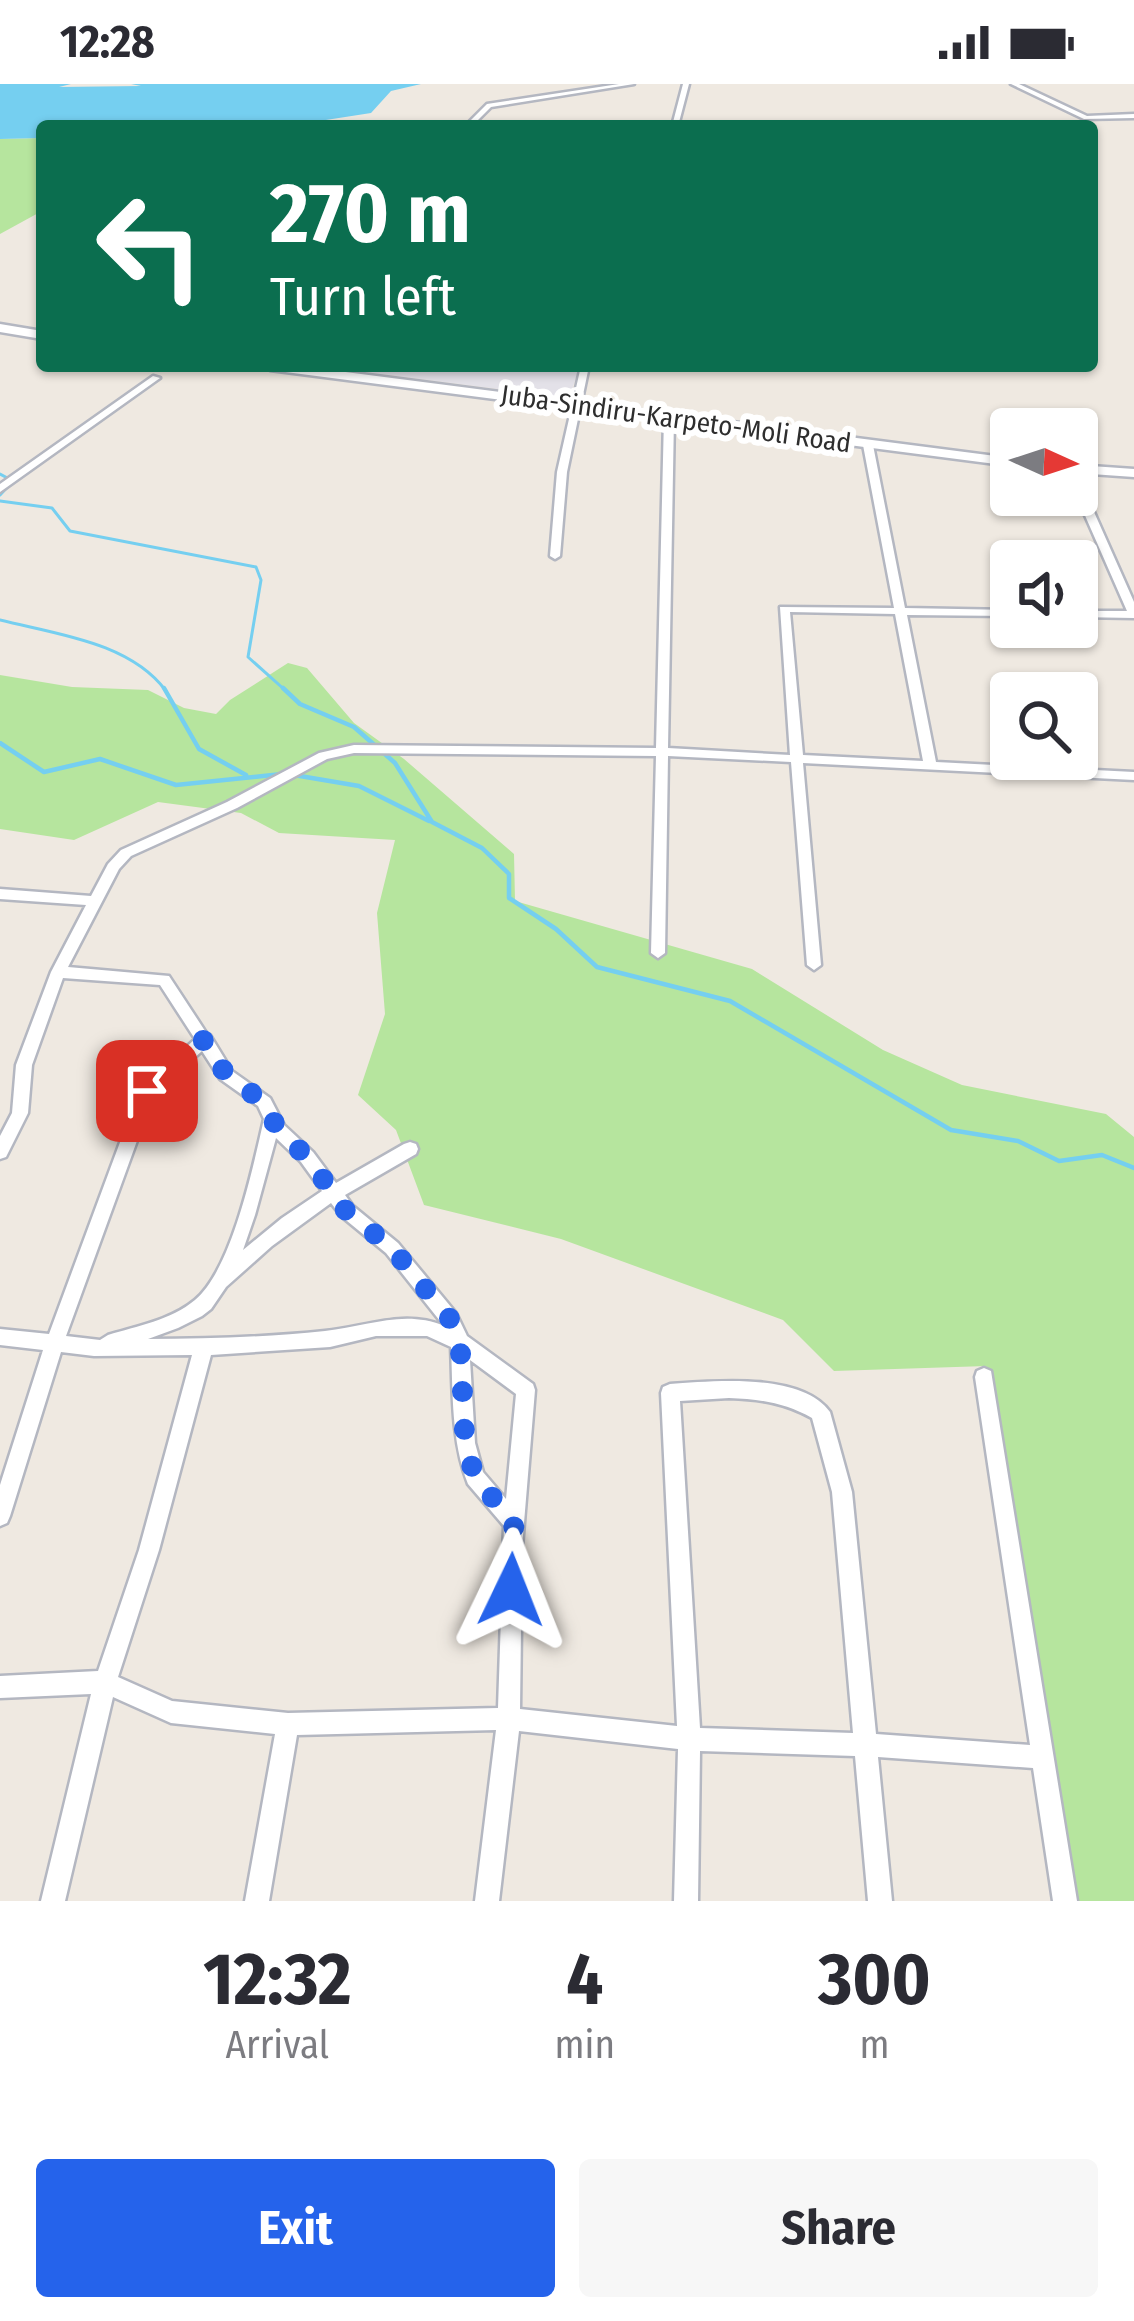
<!DOCTYPE html>
<style>
:root{--surface:#fff;--page:#f7f7f7;--text:#2b2b33;--muted:#7c7c81;--accent:#2563eb}
body{margin:0;font-family:"Fira Sans Condensed",sans-serif;background:var(--page);color:var(--text);height:100vh;display:flex;flex-direction:column;font-size:45px;white-space:nowrap}
*{box-sizing:border-box;margin:0}
p{font-size:39px;color:var(--muted)}
.icon{flex:none;width:66px;height:66px;fill:none;stroke:currentColor;stroke-width:2;stroke-linecap:round;stroke-linejoin:round}
.map{position:relative;height:1817px;overflow:hidden}
.panel{display:flex;flex-direction:column;background:var(--surface);flex:1}
.panel>*{flex:none}
.top-card{position:absolute;left:36px;top:36px;width:1062px;height:252px;border-radius:12px;box-shadow:0 3px 9px #0004;background:#0b6e4f;color:#fff;overflow:hidden}
.needle{width:78px;rotate:93deg}
.controls{position:absolute;left:990px;top:324px;display:grid;gap:24px}
.controls a{display:grid;place-items:center;width:108px;height:108px;border-radius:12px;background:var(--surface);box-shadow:0 3px 9px #0004;font-size:60px}
.pin{position:absolute;display:grid;place-items:center;width:102px;height:102px;color:#fff;margin:-51px;border-radius:24px;box-shadow:0 6px 18px #0006}
.me{position:absolute;width:132px;margin:-66px;rotate:2deg;stroke-linejoin:round;filter:drop-shadow(0 0 9px #0008)}
.turn{display:flex;align-items:center;gap:42px;height:252px;padding:0 36px;font-size:54px}
.turn .icon{width:156px;height:156px;stroke-width:2.5}
.turn b{display:block;font-size:84px;line-height:102px}
.eta{display:flex;justify-content:space-evenly;align-items:center;height:204px;text-align:center}
.eta b{font-size:72px;font-weight:700;line-height:84px}
.action{display:flex;gap:24px;margin-top:auto;padding:24px 36px}
.action a{flex:1;height:138px;border-radius:12px;background:var(--accent);color:#fff;font-size:48px;font-weight:700;line-height:138px;text-align:center}
.action a+a{background:var(--page);color:var(--text)}
.status{display:flex;justify-content:space-between;align-items:center;height:84px;padding:0 60px;background:var(--surface);direction:ltr}
.status svg{height:33px;fill:currentColor}
.map>svg:first-child{display:block}
.industrial{fill:#e3e1e8}
.green{fill:#b6e59e}
.water{fill:#75cff0}
.lines{fill:none;stroke-linecap:round;stroke-linejoin:round}
.stream-far1{stroke:#75cff0;stroke-width:3}
.stream{stroke:#75cff0;stroke-width:4.5}
.minor-casing{stroke:#b4b7c1;stroke-width:5}
.secondary-casing{stroke:#b4b7c1;stroke-width:5}
.minor{fill:#fff;fill-rule:evenodd}
.secondary{fill:#fff;fill-rule:evenodd}
.route{stroke:#2563eb;stroke-width:21;stroke-dasharray:0 37.8}
.labels{text-anchor:middle;stroke-width:12;stroke-linejoin:round;paint-order:stroke}
.far-street-label{font-size:27px;fill:#2e2e2e;stroke:#fff}
</style>
<div class="status"><b>12:28</b><svg viewBox="0 0 49 12"><path d="M0 12V9h3v3zM5 12V6h3v6zM10 12V3h3v9zM15 12V0h3v12zM26 1h20v11H26zM47 4h2v5h-2z"/></svg></div>
<div class="map">
<svg width="1134" height="1817" viewBox="0 0 1134 1817">
<rect width="100%" height="100%" fill="#efe9e1"/>
<path class="industrial" d="M318 282H580L569 314Z"/>
<path class="green" d="M42 54V127L0 150V55Z
M288 579 307 584 354 639 404 675 514 770 515 817 752 885 883 966 962 1001 1106 1030 1134 1053V1817H1065L986 1282 834 1287 783 1236 561 1155 424 1121 396 1046 358 1011 385 930 377 829 395 756 279 749 241 729 158 718 74 756 0 745V591L72 603 148 606 184 624 216 630 230 616Z"/>
<path class="water" d="M0 0H71L59 3 141 2 131 0H421L391 7 371 29 300 40 42 42V54L0 55Z"/>
<g class="lines">
<path class="stream-far1" d="M0 390 13 397 0 411
M0 417 52 424 70 447 256 483 261 496 248 573 286 607
M0 536C55 550 130 558 166 607"/>
<path class="stream" d="M164 604 199 665 246 691
M283 604 300 620 354 643 395 679 432 738 482 764 509 790V814L556 845 597 883 730 917 951 1046 1018 1057 1059 1077 1102 1071 1134 1084
M0 659 44 688 100 675 176 701 282 690
M294 691 359 702 429 737"/>
<g class="minor-casing">
<path id="minor" d="M619 0H634L491 23 472 42H465L487 20Z
M683 0H689L678 42H672Z
M1011 0H1019L1087 32 1134 30V34L1084 35Z
M581 282H589L567 388 560 472 555 475 550 472 557 388Z
M153 292 160 294 0 408V400Z
M669 331 674 334 668 664 790 671 780 523 894 524 863 361 868 358 873 361 905 524 1011 526V532L907 531 936 678 1134 688V696L803 679 821 881 814 886 807 881 791 678 668 672 665 869 658 874 651 869 656 672 354 669 327 675 237 724 131 772 119 785 68 883 169 892 207 950 210 951 232 987 270 1014 284 1041 313 1068 336 1099 404 1060 410 1058 416 1060 418 1065 416 1070 345 1111 353 1122 398 1159 456 1229 467 1252 533 1300 535 1306 522 1463 520 1625 677 1642 661 1309 663 1303 670 1300C713 1297 802 1288 830 1328L852 1408 876 1650 1030 1661 975 1293 977 1287 984 1284 991 1287 1077 1817H1053L1033 1684 878 1673 892 1817H868L855 1672 700 1667 698 1817H674L678 1665 519 1647 499 1817H475L496 1646 297 1651 269 1817H245L275 1650 171 1639 113 1613 65 1817H41L91 1610 0 1614V1592L98 1587 139 1466 192 1271 94 1272 61 1268 10 1432 7 1439 0 1442V1401L43 1266 0 1261V1245L49 1250 139 1007 195 955 160 901 63 894 32 981 28 1029 6 1073 0 1075V1052L12 1029 16 981 51 888 86 821 0 815V805L91 812 108 780 121 766 227 718 319 669 354 661 656 664 664 334ZM790 528 895 530 923 677 803 671ZM202 967 220 995 258 1022 264 1035C253 1083 232 1185 195 1216 171 1236 137 1242 108 1251L100 1256 66 1252 154 1010ZM276 1054 301 1078 322 1107 282 1134 243 1166 255 1131ZM331 1119 341 1132 386 1169 444 1242C404 1225 366 1243 325 1247 267 1253 207 1255 148 1255L178 1244 202 1232 211 1225 226 1203 272 1162ZM376 1252H427L451 1263C453 1309 451 1356 468 1400L504 1442 498 1624 288 1629 172 1617 118 1593 159 1466 211 1271 330 1263ZM470 1276 516 1310 506 1415 483 1388 475 1359ZM729 1314C760 1315 785 1319 812 1334L832 1408 853 1649 700 1644 680 1317Z
M1077 398 1082 401 1134 518V534L1077 533V527H1127L1076 411Z"/>
</g>
<g class="secondary-casing">
<path id="secondary" d="M0 240 42 247V255L0 248Z
M264 282H299L1011 374V382L270 286Z
M1077 381 1134 385V393L1077 389Z"/>
</g>
<use href="#minor" class="minor"/>
<use href="#secondary" class="secondary"/>
</g>
<g class="lines">
<path class="route" d="M147 1007 205 955 226 991 264 1018 278 1046 307 1073 346 1127 392 1164 450 1235 460 1258 465 1359 475 1393 514 1439 511 1506"/>
</g>
<g class="labels">
<g class="far-street-label">
<text transform="translate(676 335) rotate(8)" y="9">Juba-Sindiru-Karpeto-Moli Road</text>
</g>
</g>
</svg>
<div class="controls">
<a><svg class="needle" viewBox="-14 -14 28 28"><path d="M0-13l5 13h-10z" fill="#e53935"/><path d="M0 13l5-13h-10z" fill="#7c7c81"/></svg></a>
<a><svg class="icon" aria-label="sound" viewBox="0 0 24 24"><path d="M4 9h4l5-4v14l-5-4H4zM17 9q2 3 0 6"/></svg></a>
<a><svg class="icon" aria-label="search" viewBox="0 0 24 24"><circle cx="10" cy="10" r="6"/><path d="M15 15l6 6"/></svg></a>
</div>
<div class="pin" style="left:147px;top:1007px;background:#d93025"><svg class="icon" aria-label="arrive" viewBox="0 0 24 24"><path d="M6 21V4h12l-3 4 3 4H6"/></svg></div>
<svg class="me" style="left:511px;top:1506px" viewBox="-20 -20 40 40"><path d="M0-17L14 15 0 8-14 15z" fill="#2563eb" stroke="#fff" stroke-width="4"/></svg>
<div class="top-card">
<div class="turn"><svg class="icon" aria-label="left" viewBox="0 0 24 24"><path d="M17 20v-9H6M10 6l-5 5 5 5"/></svg><div><b>270 m</b>Turn left</div></div>
</div>
</div>
<section class="panel">
<div class="eta">
<div><b>12:32</b><p>Arrival</p></div>
<div><b>4</b><p>min</p></div>
<div><b>300</b><p>m</p></div>
</div>
<div class="action"><a>Exit</a><a>Share</a></div>
</section>
